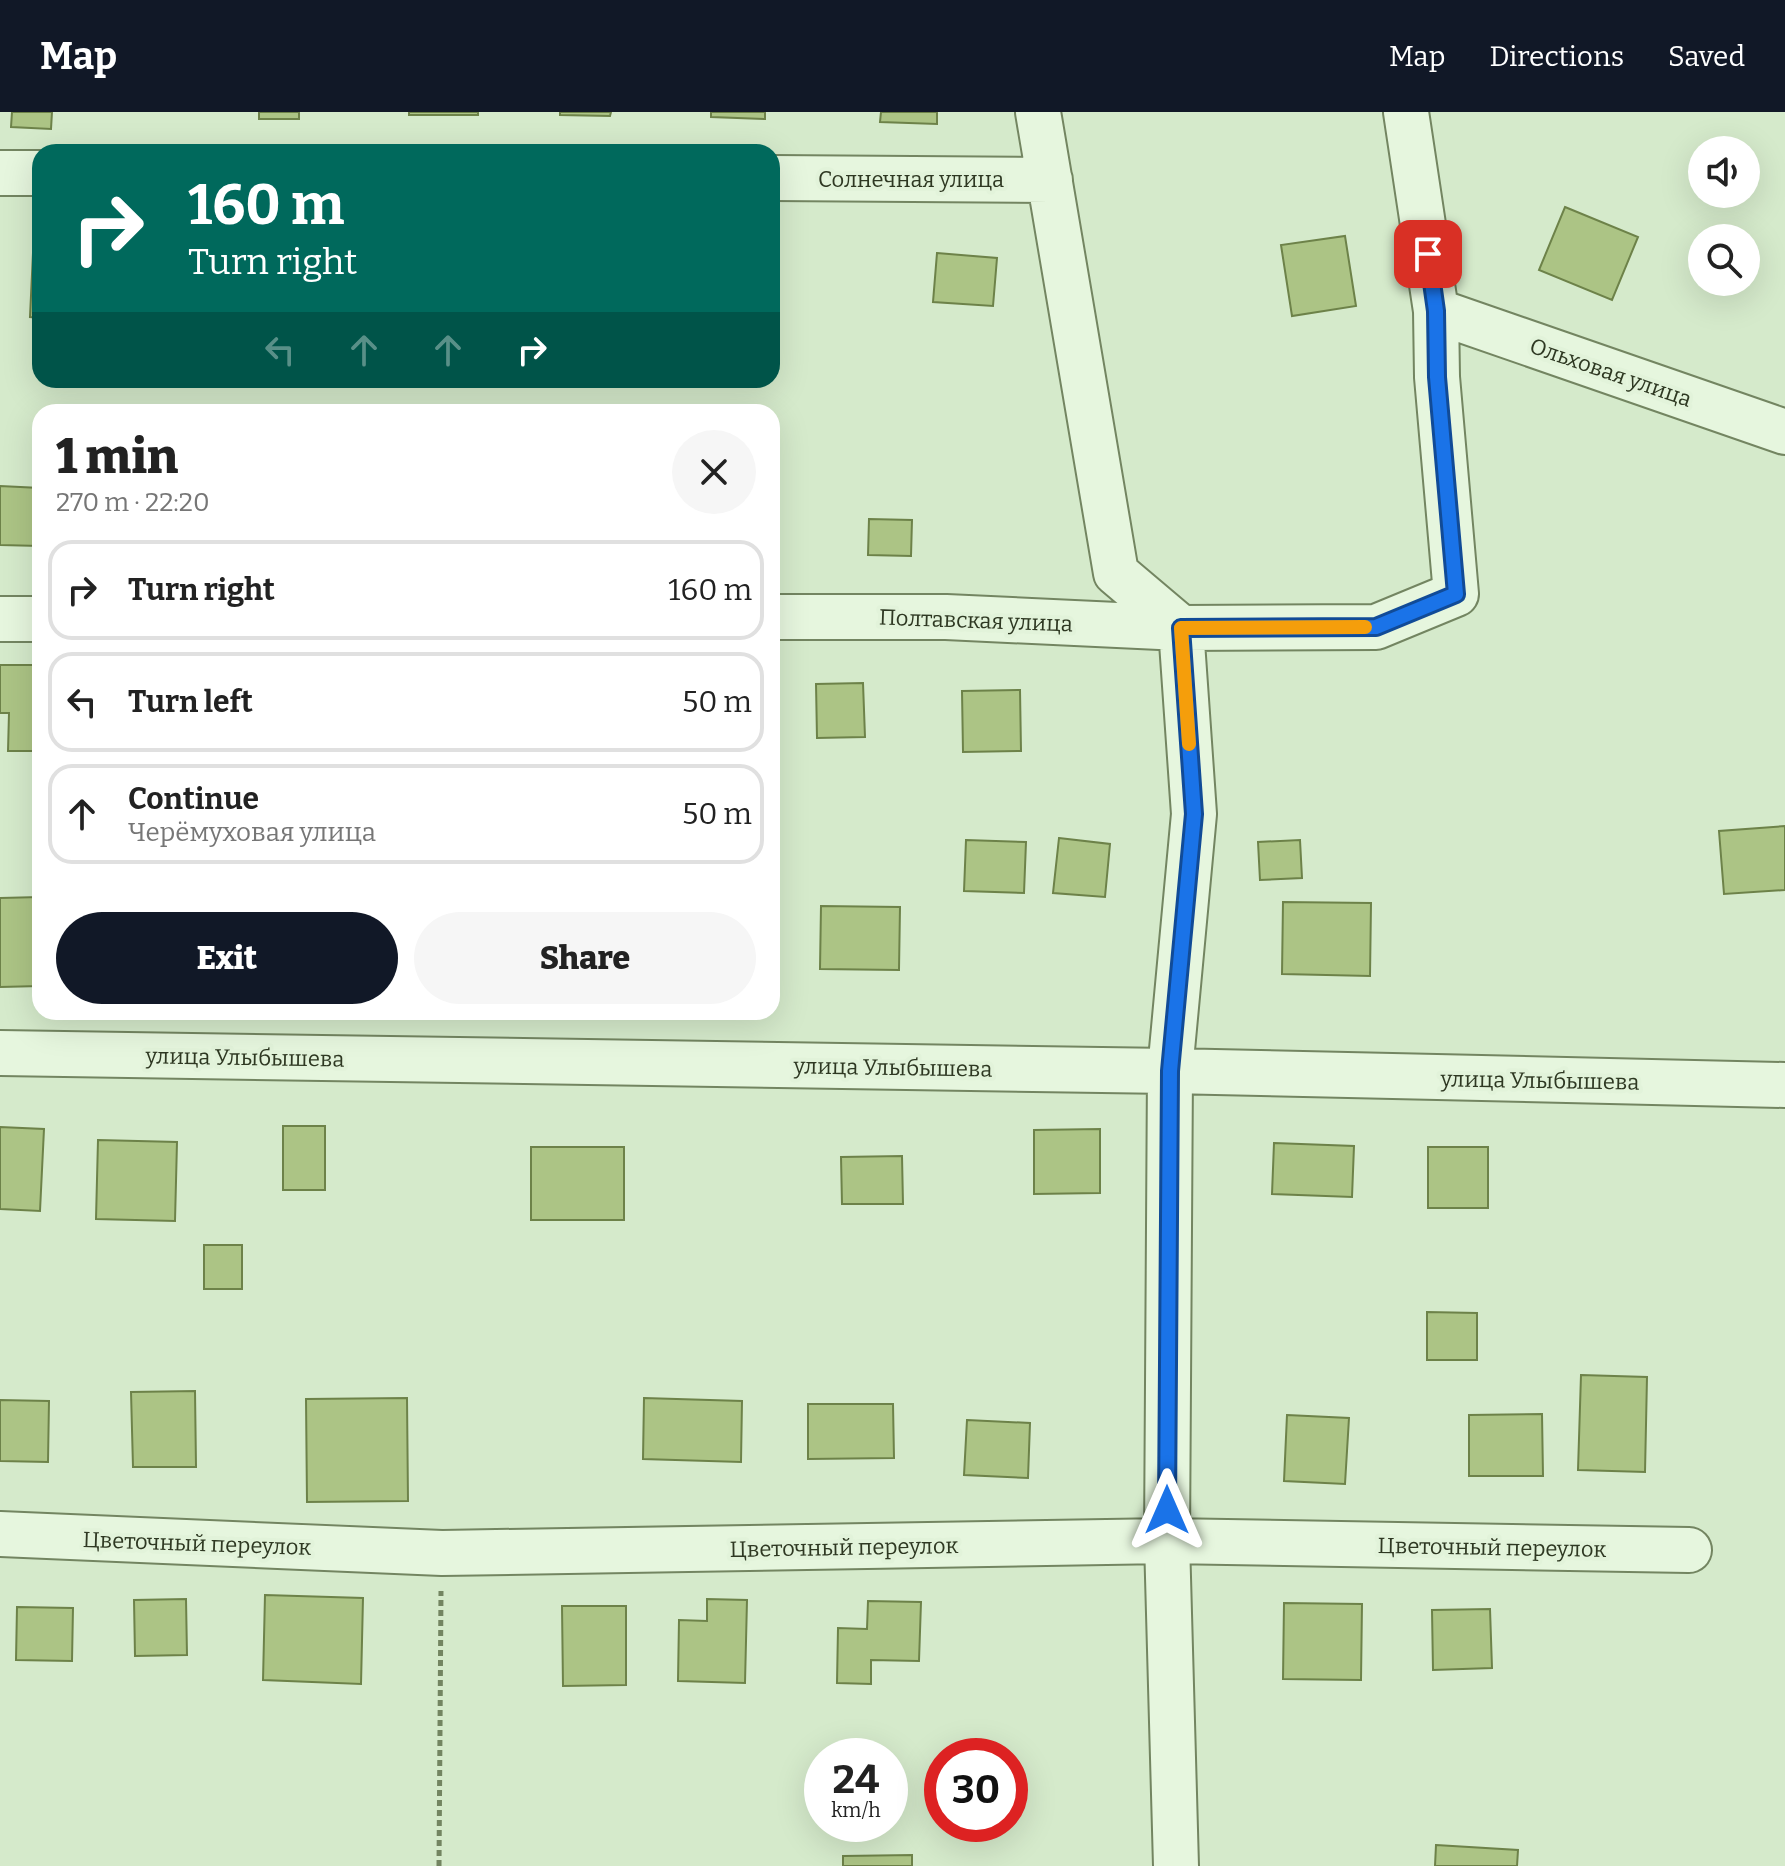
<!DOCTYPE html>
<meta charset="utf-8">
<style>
:root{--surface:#fff;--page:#f6f6f6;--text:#222;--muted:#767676;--line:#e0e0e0;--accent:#111827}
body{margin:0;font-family:Bitter,serif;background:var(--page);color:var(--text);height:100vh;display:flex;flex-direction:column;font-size:30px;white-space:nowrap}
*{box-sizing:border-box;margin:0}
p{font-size:26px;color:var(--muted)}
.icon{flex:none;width:44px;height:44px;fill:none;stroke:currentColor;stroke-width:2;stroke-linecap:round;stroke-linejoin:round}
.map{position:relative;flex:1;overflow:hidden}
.side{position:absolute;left:32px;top:292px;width:748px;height:616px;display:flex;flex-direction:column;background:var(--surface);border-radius:24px;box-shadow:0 8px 32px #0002}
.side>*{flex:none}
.top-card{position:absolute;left:32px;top:32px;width:748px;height:244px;border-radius:24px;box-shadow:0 8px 32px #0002;background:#00695c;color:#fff;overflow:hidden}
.controls{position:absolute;left:1688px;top:24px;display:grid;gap:16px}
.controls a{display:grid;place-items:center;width:72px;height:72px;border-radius:50%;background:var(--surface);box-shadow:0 8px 32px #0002;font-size:40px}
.speed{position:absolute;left:804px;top:1626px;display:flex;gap:16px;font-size:40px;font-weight:700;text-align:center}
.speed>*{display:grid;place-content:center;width:104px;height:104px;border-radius:50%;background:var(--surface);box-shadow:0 8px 32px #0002;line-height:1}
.speed small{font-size:20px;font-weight:400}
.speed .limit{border:12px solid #d22;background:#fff;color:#111}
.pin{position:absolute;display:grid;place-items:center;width:68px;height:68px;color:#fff;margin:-34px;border-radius:16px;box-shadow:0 4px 12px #0006}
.me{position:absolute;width:88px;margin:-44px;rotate:0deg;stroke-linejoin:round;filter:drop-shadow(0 0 6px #0008)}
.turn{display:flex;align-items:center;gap:28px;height:168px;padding:0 24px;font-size:36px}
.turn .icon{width:104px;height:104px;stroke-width:2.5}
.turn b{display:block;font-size:56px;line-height:68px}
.lanes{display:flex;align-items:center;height:76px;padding:0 24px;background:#0003;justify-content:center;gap:40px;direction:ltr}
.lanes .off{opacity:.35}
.round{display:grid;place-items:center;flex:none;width:84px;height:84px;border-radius:42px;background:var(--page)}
.head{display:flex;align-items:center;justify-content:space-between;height:136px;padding:0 24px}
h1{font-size:48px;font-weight:800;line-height:60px}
.button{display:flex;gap:16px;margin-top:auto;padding:16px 24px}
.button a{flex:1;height:92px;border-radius:48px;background:var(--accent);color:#fff;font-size:32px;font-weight:800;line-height:92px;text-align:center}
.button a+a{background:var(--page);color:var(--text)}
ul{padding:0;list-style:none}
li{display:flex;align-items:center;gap:24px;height:100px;margin:0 16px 12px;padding:0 8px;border:4px solid var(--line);border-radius:24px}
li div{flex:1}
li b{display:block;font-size:30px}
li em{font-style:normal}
header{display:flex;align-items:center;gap:48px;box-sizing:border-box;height:112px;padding:0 40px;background:var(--accent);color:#fff}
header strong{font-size:38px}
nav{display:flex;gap:44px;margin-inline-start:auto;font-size:28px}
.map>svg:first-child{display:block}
.building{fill:#acc485;stroke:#6d8249;stroke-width:2}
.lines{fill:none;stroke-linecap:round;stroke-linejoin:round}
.minor-casing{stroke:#738561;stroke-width:48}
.path{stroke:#738561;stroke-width:5;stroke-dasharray:6 4;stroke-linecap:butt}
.minor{stroke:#e6f6de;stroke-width:44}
.route-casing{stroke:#114b97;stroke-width:20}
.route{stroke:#1a73e8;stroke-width:14}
.slow{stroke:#f59e0b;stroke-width:14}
.labels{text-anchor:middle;stroke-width:8;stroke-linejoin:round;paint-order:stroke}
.street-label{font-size:22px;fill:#2e3822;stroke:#e2f3da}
</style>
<header>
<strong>Map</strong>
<nav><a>Map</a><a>Directions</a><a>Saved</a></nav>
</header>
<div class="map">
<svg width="1785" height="1754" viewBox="0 0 1785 1754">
<rect width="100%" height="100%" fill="#d5eacb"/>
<path class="building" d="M12 0H52L51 17 11 15Z
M259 0H299V7H259Z
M409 0H478V3H409Z
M560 0H611L610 4 560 3Z
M711 0H765V7L711 5Z
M881 0H937V12L880 10Z
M1565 95 1638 125 1612 188 1539 158Z
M1345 124 1356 194 1292 204 1281 133Z
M33 141H40V206L30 205Z
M937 141 997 146 993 194 933 190Z
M365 268H399L398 275 364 271Z
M541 268H621L620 275 541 273Z
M0 374 40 376V434L0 433Z
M869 407 912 408 911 444 868 443Z
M0 553H40V639H8L9 601H0Z
M863 571 865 625 817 626 816 572Z
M1020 578 1021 639 963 640 962 579Z
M1785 714V778L1724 782 1719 719Z
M1059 726 1110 732 1105 785 1053 781Z
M966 728 1026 730 1024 781 964 779Z
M1300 728 1302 766 1260 768 1258 730Z
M40 785V874L0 875V786Z
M1283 790 1371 791 1370 864 1282 862Z
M821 794 900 795 899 858 820 857Z
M283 1014H325V1078H283Z
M0 1015 44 1017 40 1099 0 1097Z
M1100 1017V1081L1034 1082V1018Z
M98 1028 177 1030 175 1109 96 1107Z
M1274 1031 1354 1034 1352 1085 1272 1082Z
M531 1035H624V1108H531Z
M1428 1035H1488V1096H1428Z
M902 1044 903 1092H842L841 1045Z
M204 1133H242V1177H204Z
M1427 1200 1477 1201V1248H1427Z
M1581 1263 1647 1265 1645 1360 1578 1358Z
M195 1279 196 1355H133L131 1280Z
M407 1286 408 1389 307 1390 306 1287Z
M644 1286 742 1289 741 1350 643 1347Z
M0 1288 49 1289 48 1350 0 1349Z
M808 1292H893L894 1346 808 1347Z
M1542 1302 1543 1364H1469V1303Z
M1287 1303 1349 1306 1345 1372 1284 1369Z
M967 1308 1030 1311 1028 1366 964 1363Z
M265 1483 363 1486 361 1572 263 1568Z
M186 1487 187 1543 135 1544 134 1488Z
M707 1487 747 1488 745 1571 678 1569 679 1508 707 1509Z
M868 1489 921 1490 919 1549 871 1548V1572L837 1571 838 1516 867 1517Z
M1284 1491 1362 1492 1361 1568 1283 1567Z
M562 1494H626V1573L563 1574Z
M17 1495 73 1496 72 1549 16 1548Z
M1490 1497 1492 1556 1433 1558 1432 1498Z
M1436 1733 1518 1738 1517 1754H1435Z
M912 1743V1754H843V1744Z"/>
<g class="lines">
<g class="minor-casing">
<path id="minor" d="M1038 0 1116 461 1181 516 1194 702 1170 959 1167 1429 1176 1754
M0 61H40
M772 66 1050 68
M1436 199 1785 320
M772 505H946L1181 516 1376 515 1456 482 1437 265 1436 199 1406 0
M0 507H40
M0 941 1170 959 1785 973
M0 1422 442 1441 1167 1429 1689 1438"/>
</g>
<path class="path" d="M439 1754 441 1479"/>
<use href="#minor" class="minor"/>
</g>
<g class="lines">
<g class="route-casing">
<path id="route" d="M1167 1398 1170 959 1194 702 1181 516 1376 515 1456 482 1437 265 1436 199 1428 142"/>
</g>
<use href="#route" class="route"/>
<path class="slow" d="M1189 632 1181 516 1365 515"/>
</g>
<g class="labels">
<g class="street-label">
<text x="911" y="75">Солнечная улица</text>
<text transform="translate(1611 260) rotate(19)" y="8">Ольховая улица</text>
<text transform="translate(976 508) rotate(2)" y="8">Полтавская улица</text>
<text transform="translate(245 945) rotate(1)" y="8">улица Улыбышева</text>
<text transform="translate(893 955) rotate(1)" y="8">улица Улыбышева</text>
<text transform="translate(1540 968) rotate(1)" y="8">улица Улыбышева</text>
<text transform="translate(197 1431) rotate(2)" y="8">Цветочный переулок</text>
<text transform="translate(844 1435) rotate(-1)" y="8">Цветочный переулок</text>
<text transform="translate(1492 1435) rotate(1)" y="8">Цветочный переулок</text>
</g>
</g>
</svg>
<div class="controls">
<a><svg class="icon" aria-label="sound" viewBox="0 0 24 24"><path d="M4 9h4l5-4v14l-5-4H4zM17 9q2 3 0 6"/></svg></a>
<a><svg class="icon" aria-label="search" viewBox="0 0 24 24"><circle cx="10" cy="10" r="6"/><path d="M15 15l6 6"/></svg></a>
</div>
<div class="speed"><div>24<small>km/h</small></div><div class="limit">30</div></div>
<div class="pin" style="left:1428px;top:142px;background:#d93025"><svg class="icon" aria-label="arrive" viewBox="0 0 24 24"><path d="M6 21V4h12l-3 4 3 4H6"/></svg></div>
<svg class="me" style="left:1167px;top:1398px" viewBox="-20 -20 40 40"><path d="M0-17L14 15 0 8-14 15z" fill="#1a73e8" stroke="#fff" stroke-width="4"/></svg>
<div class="top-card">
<div class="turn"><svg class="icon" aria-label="right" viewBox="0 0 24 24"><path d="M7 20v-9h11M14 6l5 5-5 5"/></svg><div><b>160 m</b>Turn right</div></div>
<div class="lanes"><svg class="icon off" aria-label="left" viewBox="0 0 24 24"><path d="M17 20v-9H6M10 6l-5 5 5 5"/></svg><svg class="icon off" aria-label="ahead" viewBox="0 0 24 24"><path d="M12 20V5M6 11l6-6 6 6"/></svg><svg class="icon off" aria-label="ahead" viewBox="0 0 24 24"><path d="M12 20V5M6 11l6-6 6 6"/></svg><svg class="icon" aria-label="right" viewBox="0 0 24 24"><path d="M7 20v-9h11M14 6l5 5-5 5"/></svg></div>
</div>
<section class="side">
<div class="head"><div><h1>1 min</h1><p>270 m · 22:20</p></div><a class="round"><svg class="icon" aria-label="close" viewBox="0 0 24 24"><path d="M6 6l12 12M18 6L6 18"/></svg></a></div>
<ul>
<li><svg class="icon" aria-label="right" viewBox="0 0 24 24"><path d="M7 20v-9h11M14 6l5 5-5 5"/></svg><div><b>Turn right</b></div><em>160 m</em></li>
<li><svg class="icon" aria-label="left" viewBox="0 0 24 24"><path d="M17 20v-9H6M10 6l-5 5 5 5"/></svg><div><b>Turn left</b></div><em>50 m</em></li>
<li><svg class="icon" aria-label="ahead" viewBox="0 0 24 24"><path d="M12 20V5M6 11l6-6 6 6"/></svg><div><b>Continue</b><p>Черёмуховая улица</p></div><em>50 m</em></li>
</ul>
<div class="button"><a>Exit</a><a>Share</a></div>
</section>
</div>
